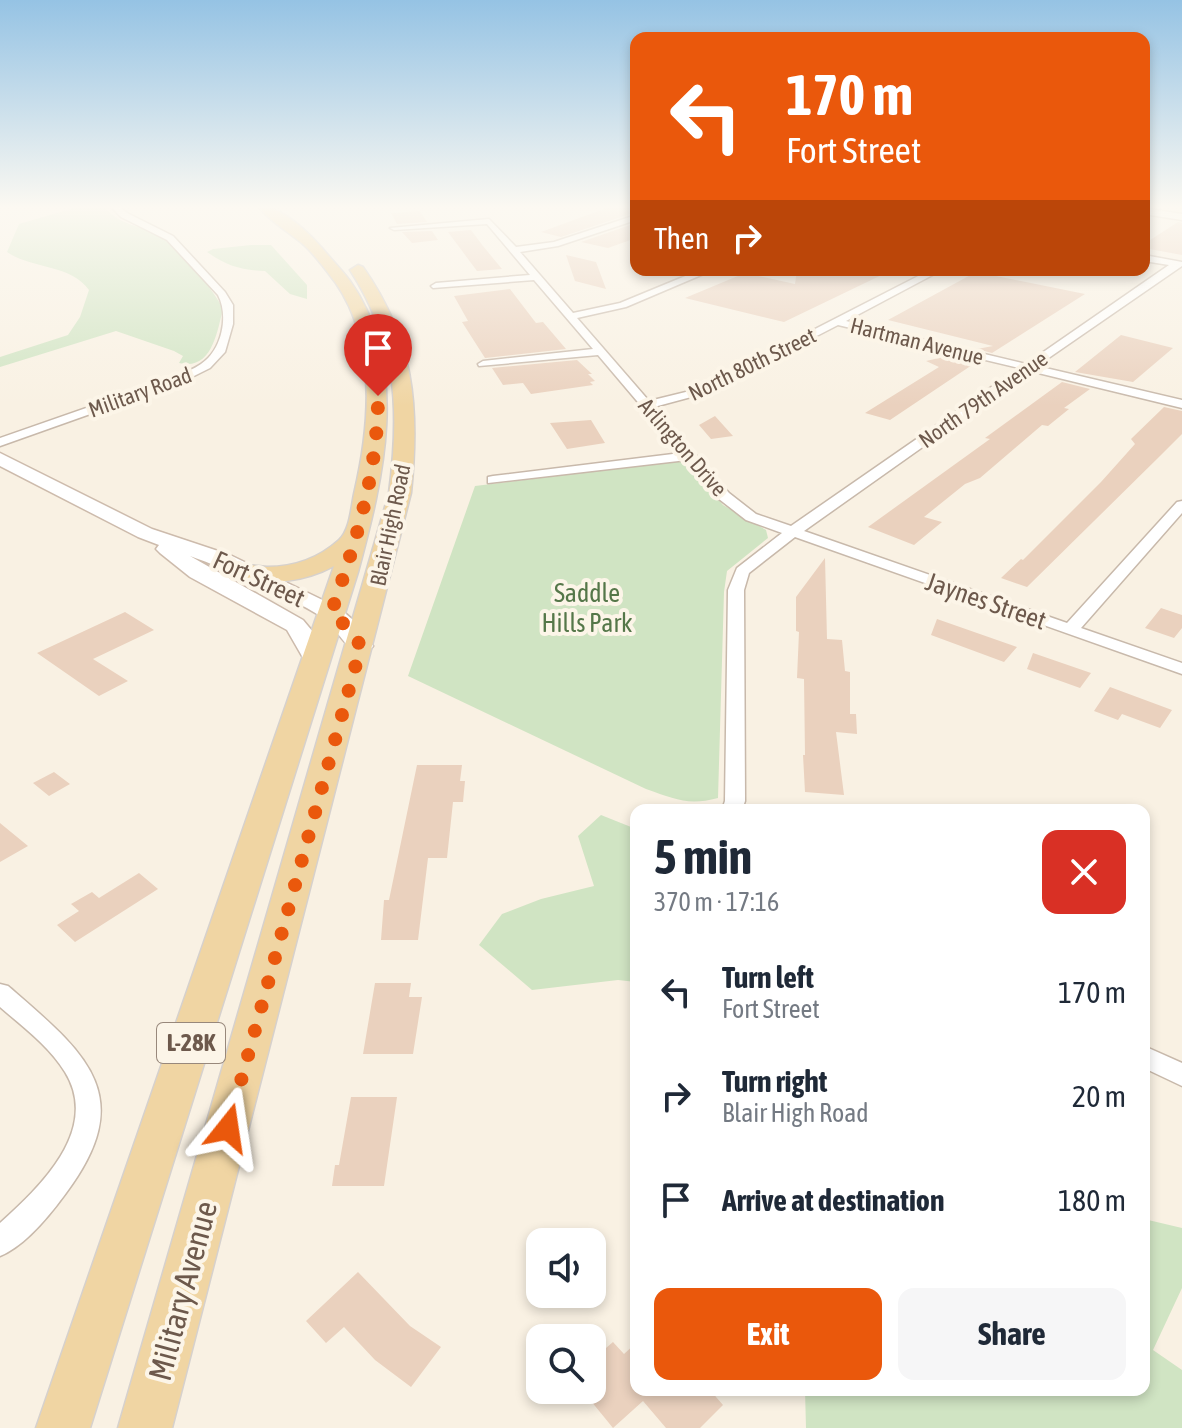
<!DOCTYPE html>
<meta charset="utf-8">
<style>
:root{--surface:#fff;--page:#f6f6f7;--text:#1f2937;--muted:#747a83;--accent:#ea580c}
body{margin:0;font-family:"Asap Condensed",sans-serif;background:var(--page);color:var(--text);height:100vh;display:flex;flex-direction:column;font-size:30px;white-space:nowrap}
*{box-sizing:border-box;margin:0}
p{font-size:26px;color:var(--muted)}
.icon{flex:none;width:44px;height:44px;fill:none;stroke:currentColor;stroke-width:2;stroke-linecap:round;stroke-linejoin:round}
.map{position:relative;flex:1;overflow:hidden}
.sheet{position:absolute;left:630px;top:804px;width:520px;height:592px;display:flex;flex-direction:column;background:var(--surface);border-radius:16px;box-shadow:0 4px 12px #0003}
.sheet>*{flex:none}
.hud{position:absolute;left:630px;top:32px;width:520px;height:244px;border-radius:16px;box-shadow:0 4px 12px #0003;background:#ea580c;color:#fff;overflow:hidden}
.fabs{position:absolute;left:526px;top:1228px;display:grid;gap:16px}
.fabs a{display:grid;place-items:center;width:80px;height:80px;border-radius:16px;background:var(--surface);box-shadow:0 4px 12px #0003;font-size:40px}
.pin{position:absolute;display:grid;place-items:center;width:68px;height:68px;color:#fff;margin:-82px -34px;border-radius:50% 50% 50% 0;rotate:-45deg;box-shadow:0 0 8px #0007}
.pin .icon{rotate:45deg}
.me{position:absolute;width:88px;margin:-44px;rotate:15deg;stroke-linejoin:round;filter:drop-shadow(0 0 6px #0008)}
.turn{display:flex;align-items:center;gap:28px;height:168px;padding:0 24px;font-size:36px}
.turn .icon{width:104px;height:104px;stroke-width:2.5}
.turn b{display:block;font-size:56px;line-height:68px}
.then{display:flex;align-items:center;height:76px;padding:0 24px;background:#0003;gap:16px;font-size:30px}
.round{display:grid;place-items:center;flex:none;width:84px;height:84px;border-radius:16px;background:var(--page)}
.head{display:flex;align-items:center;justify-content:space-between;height:136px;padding:0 24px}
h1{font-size:48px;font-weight:700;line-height:60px}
.primary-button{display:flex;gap:16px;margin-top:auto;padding:16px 24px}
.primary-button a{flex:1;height:92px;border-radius:16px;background:var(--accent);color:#fff;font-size:32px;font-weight:700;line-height:92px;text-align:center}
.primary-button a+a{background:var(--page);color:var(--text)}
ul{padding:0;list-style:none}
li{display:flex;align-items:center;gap:24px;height:104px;padding:0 24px}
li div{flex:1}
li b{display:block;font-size:30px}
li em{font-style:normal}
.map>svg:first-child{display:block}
.green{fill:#d0e4c3}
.building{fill:#ead1be}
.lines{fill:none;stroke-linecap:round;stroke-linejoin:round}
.minor-casing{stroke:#c8b9ab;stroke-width:3}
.secondary-casing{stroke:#cdbbac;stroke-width:3}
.primary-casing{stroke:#d6d1cd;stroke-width:3}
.minor{fill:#fff;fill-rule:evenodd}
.secondary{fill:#fff;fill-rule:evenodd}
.primary{fill:#f0d5a3;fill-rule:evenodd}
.route{stroke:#ea580c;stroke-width:14;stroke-dasharray:0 25.2}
.labels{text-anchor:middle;stroke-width:8;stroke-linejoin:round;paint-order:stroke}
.far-street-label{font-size:22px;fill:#6d594c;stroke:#fcf5e8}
.shield{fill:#fcf5e8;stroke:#98887b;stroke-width:2}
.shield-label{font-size:24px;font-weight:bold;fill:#6d594c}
.street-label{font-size:26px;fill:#6d594c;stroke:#fcf5e8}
.park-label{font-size:26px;fill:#557749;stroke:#fcf5e8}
.near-street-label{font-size:32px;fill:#6d594c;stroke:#fcf5e8}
</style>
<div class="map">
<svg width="1182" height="1428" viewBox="0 0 1182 1428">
<rect width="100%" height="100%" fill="#f9f1e3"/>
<path class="green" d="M81 206H105C117 227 147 225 165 240 184 255 212 287 223 309 217 332 212 371 179 363L183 356 174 351 116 331 0 367V357L68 335 80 317 89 290C71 264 31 269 7 252L19 224Z
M251 245H271L307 285V299L290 294 265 271C241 270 227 266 207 252L213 249Z
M678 461 689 465 723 505 766 530 768 538 727 571 724 592 718 798C688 806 675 799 646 789L408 676 475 486Z
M601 815 636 829V982L618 980 532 990 479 945 502 914 541 899 594 886 578 836Z
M1144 1219 1182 1228V1288L1153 1350 1182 1370V1428H806L805 1390H1144Z"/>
<path class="building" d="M612 206H636V212L561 237 541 232Z
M420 211 427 222 397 224 391 213Z
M1178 222 1182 223V255L1144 248V244Z
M636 223V238L608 248 581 242Z
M471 230 483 246 502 269 477 271 448 232Z
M432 231 438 240 412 243 402 232Z
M566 255 596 262 606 289 575 281Z
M797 270H892L784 322 685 298 745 273 795 284Z
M976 272 1085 294 992 353 977 349 993 346 888 320Z
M510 289 536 323 543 322 566 349 485 358 462 322 468 321 454 296Z
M1121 335 1173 348 1133 382 1075 372Z
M952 355 978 361 890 420 865 413 939 367 926 361Z
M577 360 592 374H588L595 381 590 382 593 385 531 394 523 383 503 385 492 368Z
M1062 382 1090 389 1064 408 1069 409 1048 426 1042 425 980 478 965 484 924 517 942 522 914 545 868 527 990 439 985 438Z
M1164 407 1182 411V434L1160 456 1027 587 1001 578 1021 559 1023 560 1101 482 1135 444 1131 439Z
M715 416 733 436 711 439 699 425Z
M591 420 605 443 567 449 550 423Z
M825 558 827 639 842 640 845 671 850 672V714H856L857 734 836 732 844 795 805 792 803 755H805L804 679 797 678 799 632 796 631V597Z
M1161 608 1182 615V628L1174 638 1145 628Z
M125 612 154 630 93 659 128 681 99 696 37 653Z
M937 619 1017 647 1004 662 931 635Z
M1033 653 1091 673 1080 688 1027 669Z
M1110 687 1172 710 1160 728 1122 714 1118 720 1094 711Z
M417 765H462L460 781H465L463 802H453L447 858H428L418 940H381L384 900H389Z
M54 772 70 784 49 796 33 783Z
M0 823 28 846 0 862Z
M139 873 158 889 75 942 57 925 79 911 71 904 92 892 99 898Z
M375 983H411L409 997H422L413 1054H363Z
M351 1097H397L384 1186H332L335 1165H339Z
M358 1272 410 1326 441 1347 411 1387 375 1360 344 1327 326 1343 306 1321Z
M613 1342 624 1354 636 1343V1390H710L723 1405 700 1428H666L643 1401 613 1428 582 1390H592V1360Z"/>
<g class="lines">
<g class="minor-casing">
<path id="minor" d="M110 206H118L127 213 173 236 225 292 233 305V324L225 352 210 368 186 380 0 446V438L178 376C185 372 194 369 201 364 222 350 229 316 218 295L167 240 121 217Z
M636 215V220L558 246 520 252 573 313 620 303 700 270H713L626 307 577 318 649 401 698 389 930 270H942L846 321 1026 364 1169 265 1144 261V255L1182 262V266L1037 366 1182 400V408L1030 371 804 531 1067 623 1177 502 1182 501V513L1081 628 1182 663V674L795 537 749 573 744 590 745 801 742 810H722L725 801 728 590 737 568 782 533 746 520 719 499 687 460 488 483V477L493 476 681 453 598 355 479 366 478 364 483 361 593 349 534 280 433 288 431 286 436 283 530 275 487 224 394 230 390 228 489 219 516 247 554 242ZM838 325 1019 368 791 526 756 514 729 493 654 407 706 393Z
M0 984 8 986C84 1052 140 1094 66 1193 50 1215 25 1246 0 1256V1223C39 1188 101 1130 65 1072 49 1046 23 1027 0 1007Z
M1144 1046 1182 1063V1086L1144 1068Z"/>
</g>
<g class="secondary-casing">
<path id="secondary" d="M1144 208 1182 214V220L1144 214Z
M0 453 152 529 230 555 339 608 353 620 373 646 369 651C346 657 340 629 322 617 288 596 229 570 190 556L303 620 318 638 327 658 324 663H306L287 630 190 577 160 553 156 549 159 545 138 537 0 466Z"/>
</g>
<g class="primary-casing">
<path id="primary" d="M258 206C281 206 307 231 322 248 331 259 342 270 350 281 411 368 383 479 358 572L90 1428H36L334 566C304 582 270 586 237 577L233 572 237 567C248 564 256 566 267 567 294 567 319 558 339 540 350 530 351 508 354 494 370 426 378 343 335 282 326 270 315 255 304 245 289 232 269 221 258 206Z
M358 265 363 267C414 340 420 406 411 493L172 1428H118L389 493C400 409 397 343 350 270Z"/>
</g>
<use href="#minor" class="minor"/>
<use href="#secondary" class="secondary"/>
<use href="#primary" class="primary"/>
</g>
<linearGradient id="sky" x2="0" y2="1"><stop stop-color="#95c3e4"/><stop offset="0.51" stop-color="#fcf9f2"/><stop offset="1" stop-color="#fcf9f2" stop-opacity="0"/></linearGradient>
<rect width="1182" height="406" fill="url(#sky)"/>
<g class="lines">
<path class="route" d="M228 1128 361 646 345 625 331 613C356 542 378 472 378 396"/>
</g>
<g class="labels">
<g class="far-street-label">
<text transform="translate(917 341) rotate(14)" y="8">Hartman Avenue</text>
<text transform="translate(752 364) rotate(-26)" y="8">North 80th Street</text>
<text transform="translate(140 392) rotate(-20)" y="8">Military Road</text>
<text transform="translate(983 399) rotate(-35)" y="8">North 79th Avenue</text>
<text transform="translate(683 447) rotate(49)" y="8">Arlington Drive</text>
<text transform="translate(390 525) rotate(-78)" y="8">Blair High Road</text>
</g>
<rect class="shield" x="157" y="1023" width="68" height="40" rx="6"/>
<g class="shield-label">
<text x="191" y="1051">L-28K</text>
</g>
<g class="street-label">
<text transform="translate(259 579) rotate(25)" y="9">Fort Street</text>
<text transform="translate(986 601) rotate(19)" y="9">Jaynes Street</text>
</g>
<g class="park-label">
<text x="587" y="602">Saddle<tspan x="587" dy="30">Hills Park</tspan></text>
</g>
<g class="near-street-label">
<text transform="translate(183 1291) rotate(-75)" y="11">Military Avenue</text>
</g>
</g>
</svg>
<div class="fabs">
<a><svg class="icon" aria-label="sound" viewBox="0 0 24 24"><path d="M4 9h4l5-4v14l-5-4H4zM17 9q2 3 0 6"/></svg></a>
<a><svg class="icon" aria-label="search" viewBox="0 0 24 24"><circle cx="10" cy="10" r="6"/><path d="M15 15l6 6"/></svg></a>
</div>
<div class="pin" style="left:378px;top:396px;background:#d93025"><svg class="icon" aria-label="arrive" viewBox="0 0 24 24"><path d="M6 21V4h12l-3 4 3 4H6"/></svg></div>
<svg class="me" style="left:228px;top:1128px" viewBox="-20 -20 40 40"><path d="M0-17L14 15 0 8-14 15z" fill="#ea580c" stroke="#fff" stroke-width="4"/></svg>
<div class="hud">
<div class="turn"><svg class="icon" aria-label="left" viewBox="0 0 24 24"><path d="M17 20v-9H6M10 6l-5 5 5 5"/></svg><div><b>170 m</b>Fort Street</div></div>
<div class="then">Then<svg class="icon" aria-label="right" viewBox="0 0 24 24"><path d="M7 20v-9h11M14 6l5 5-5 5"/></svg></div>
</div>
<section class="sheet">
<div class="head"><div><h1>5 min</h1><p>370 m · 17:16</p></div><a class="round" style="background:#d93025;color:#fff"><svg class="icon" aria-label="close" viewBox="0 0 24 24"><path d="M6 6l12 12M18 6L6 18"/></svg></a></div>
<ul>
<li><svg class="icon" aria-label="left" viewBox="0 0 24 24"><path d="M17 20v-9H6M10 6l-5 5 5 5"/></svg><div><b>Turn left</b><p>Fort Street</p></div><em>170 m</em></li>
<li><svg class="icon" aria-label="right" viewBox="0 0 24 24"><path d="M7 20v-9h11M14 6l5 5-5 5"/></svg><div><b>Turn right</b><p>Blair High Road</p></div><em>20 m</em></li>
<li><svg class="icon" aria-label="arrive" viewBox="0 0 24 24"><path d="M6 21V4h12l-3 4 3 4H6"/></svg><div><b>Arrive at destination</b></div><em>180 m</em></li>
</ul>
<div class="primary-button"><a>Exit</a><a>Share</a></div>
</section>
</div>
